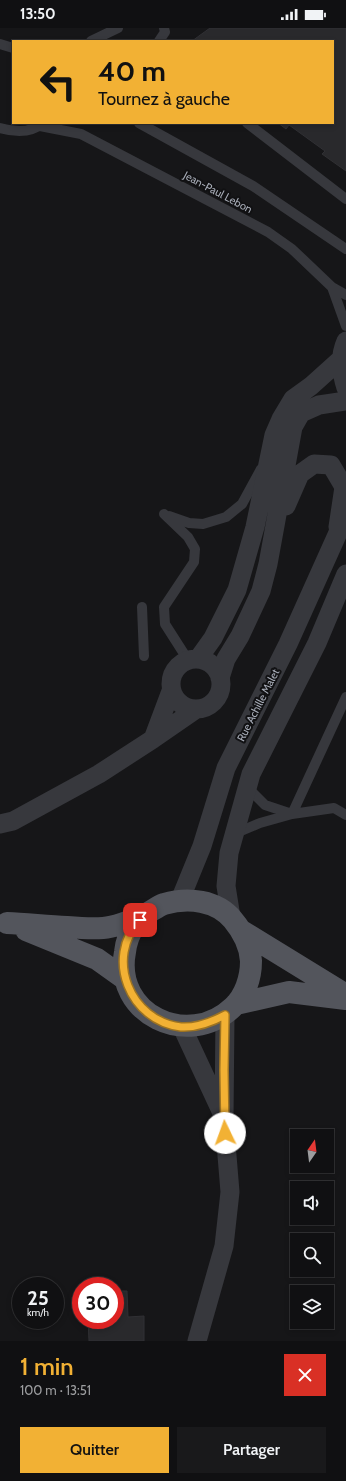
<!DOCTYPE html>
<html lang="fr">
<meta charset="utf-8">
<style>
:root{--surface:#101012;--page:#19191b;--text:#f1f3f6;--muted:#9c9d9f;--line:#303032;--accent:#f2b134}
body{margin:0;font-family:Cabin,sans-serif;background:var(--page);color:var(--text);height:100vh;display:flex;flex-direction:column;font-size:15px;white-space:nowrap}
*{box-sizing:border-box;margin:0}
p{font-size:13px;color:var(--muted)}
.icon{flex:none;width:22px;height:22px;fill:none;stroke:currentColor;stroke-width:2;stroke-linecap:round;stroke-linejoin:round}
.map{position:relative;height:1313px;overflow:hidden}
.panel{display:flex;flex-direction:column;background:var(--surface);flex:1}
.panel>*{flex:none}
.guide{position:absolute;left:12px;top:12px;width:322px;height:84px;border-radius:0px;box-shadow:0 2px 6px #0003,0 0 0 1px var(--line);background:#f2b134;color:#111;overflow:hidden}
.needle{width:26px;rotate:14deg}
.buttons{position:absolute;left:290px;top:1101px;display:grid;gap:8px}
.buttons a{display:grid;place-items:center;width:44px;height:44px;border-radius:0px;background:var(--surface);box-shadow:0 2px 6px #0003,0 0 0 1px var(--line);font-size:20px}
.speed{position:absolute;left:12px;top:1249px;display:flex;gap:8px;font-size:20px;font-weight:700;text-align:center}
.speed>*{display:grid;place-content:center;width:52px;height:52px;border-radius:50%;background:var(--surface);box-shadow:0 2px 6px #0003,0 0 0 1px var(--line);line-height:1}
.speed small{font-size:10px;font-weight:400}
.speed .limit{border:6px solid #d22;background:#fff;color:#111}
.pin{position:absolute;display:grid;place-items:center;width:34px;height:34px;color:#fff;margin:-17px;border-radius:8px;box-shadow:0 2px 6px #0006}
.me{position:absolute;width:44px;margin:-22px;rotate:357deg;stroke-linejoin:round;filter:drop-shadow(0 0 3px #0008)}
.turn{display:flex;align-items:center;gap:14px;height:84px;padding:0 20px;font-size:18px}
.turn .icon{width:52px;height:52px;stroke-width:2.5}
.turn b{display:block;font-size:28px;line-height:34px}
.round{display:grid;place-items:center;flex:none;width:42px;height:42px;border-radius:0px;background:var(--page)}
.head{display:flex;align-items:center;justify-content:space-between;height:68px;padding:0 20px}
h1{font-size:24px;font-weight:600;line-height:30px;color:var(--accent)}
.action{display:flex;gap:8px;margin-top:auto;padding:8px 20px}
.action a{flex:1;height:46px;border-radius:0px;background:var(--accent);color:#111;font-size:16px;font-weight:600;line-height:46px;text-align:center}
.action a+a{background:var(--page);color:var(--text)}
.status{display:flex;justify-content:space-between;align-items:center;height:28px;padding:0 20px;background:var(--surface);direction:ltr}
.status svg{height:11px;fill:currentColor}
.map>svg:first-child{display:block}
.building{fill:#29292c;stroke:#303034}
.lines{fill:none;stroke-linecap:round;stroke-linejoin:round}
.service{stroke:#37383d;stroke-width:10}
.minor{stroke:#37383d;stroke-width:19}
.primary{stroke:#53555c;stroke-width:22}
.route-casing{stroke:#9d7322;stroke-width:10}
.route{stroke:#f2b134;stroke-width:7}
.labels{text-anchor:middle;stroke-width:4;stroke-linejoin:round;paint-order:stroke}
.street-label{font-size:11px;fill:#a8adb8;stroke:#111113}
</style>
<div class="status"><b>13:50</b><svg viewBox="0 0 49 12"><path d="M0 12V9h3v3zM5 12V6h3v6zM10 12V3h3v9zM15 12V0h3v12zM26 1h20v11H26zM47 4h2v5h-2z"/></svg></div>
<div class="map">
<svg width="346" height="1313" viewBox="0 0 346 1313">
<rect width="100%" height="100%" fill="#161618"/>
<path class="building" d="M210 0H346V143L322 126 325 123 289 97 286 101 278 95H333V13H192Z
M115 1263H127L128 1289 144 1288V1313H89L88 1292H115Z"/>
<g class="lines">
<path class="service" d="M91 13 118 0
M159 13 165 4 164 0
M0 16 13 20
M139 95 253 158 346 221
M247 95 346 171
M40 98 81 106 268 204 292 221 332 259 346 267
M0 100C14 104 30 106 43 95
M332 259 346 298
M164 486 188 509 195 521 194 534 164 579 165 596 188 632
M169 488 189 495 203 496 226 489 242 476 261 441
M142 579 144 628
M292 786 346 669
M292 786 334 780 346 787
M234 806 260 795 292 786 265 777 247 759"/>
<path class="minor" d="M346 313C339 329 341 344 346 360
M286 478 300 446 314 436 331 437 344 459 338 499
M171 656a25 25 0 1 1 50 0a25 25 0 1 1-50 0Z
M198 631 213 610 237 562 255 499 274 407 281 391 293 371 311 358 341 331
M220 650 226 631 240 608 261 563 268 536 293 399 301 385 319 377 346 373
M153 711 171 663
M0 796 13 793 99 746 153 711 195 682
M180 872 202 818 226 740 288 616 346 487
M231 889 226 858 229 825 251 746 317 615 346 546
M182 999 222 1085
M197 1313 224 1218 230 1164 224 1091 225 987"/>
<path class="primary" d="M7 895C27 896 47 898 67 899 79 900 91 901 103 900 117 899 133 892 146 886 152 883 158 878 164 876 188 869 217 872 233 892 243 904 250 917 251 933 251 950 245 968 233 979 188 1022 113 986 125 924 126 915 129 906 134 899 138 894 143 890 147 886
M26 902 97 931 125 951
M242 903 346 967
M236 976 289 964 346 971"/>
</g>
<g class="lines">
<g class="route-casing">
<path id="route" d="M140 892C104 930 130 993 181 999 197 1000 212 994 225 987L224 1042 225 1105"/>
</g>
<use href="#route" class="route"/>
</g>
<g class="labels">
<g class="street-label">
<text transform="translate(218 164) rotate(28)" y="4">Jean-Paul Lebon</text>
<text transform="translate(258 677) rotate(-63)" y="4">Rue Achille Malet</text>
</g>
</g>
</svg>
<div class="buttons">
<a><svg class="needle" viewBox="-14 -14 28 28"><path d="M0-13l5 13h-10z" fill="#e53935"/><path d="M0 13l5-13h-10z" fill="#9c9d9f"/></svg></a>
<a><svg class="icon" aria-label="sound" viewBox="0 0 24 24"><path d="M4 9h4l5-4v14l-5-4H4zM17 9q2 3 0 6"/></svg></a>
<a><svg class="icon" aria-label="search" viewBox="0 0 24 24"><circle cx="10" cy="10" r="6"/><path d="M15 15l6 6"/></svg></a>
<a><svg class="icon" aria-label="layers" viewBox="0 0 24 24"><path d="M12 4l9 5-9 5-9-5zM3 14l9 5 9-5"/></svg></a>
</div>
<div class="speed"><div>25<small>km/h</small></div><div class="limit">30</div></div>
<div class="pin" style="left:140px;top:892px;background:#d93025"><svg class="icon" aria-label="arrive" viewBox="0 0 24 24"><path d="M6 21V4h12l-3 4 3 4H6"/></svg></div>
<svg class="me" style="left:225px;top:1105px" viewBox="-20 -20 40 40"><circle r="19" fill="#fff"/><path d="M0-13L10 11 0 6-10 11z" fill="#f2b134"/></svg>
<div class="guide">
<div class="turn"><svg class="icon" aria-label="left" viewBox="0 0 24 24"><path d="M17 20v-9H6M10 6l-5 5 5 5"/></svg><div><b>40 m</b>Tournez à gauche</div></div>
</div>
</div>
<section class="panel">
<div class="head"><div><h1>1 min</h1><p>100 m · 13:51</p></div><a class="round" style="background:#d93025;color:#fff"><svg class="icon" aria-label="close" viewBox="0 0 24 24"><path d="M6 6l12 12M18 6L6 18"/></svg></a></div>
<div class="action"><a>Quitter</a><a>Partager</a></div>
</section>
